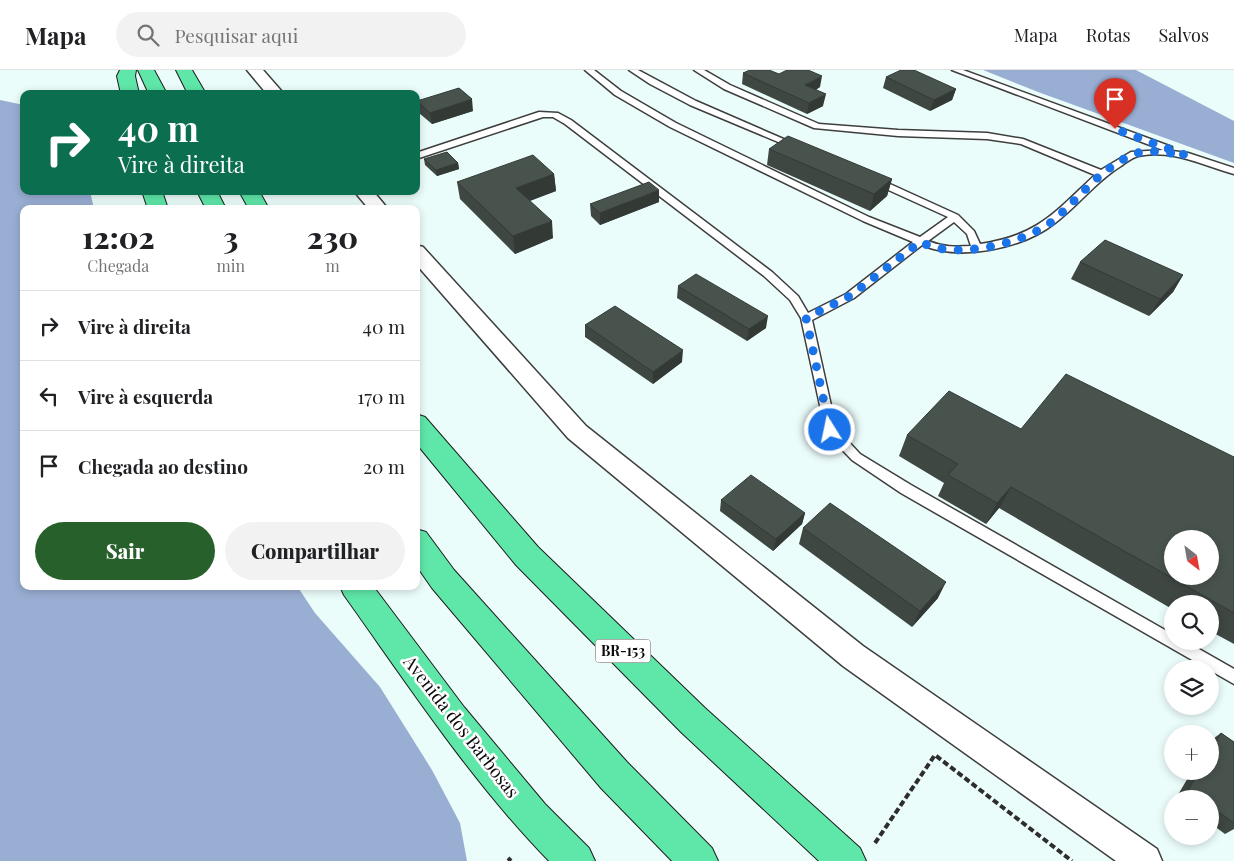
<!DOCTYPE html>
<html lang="pt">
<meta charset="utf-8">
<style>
:root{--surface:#fff;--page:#f2f2f2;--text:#202124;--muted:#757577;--line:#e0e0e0;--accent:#28602c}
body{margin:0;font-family:"Playfair Display",serif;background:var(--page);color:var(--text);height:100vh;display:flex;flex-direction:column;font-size:19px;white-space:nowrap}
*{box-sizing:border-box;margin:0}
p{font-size:16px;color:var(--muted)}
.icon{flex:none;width:28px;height:28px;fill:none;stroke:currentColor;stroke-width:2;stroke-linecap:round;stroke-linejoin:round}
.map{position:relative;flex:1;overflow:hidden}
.drawer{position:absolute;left:20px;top:135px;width:400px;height:385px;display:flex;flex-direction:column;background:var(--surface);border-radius:10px;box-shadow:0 2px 8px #0003}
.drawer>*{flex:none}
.hud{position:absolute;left:20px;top:20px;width:400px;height:105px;border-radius:10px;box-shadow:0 2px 8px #0003;background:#0b6e4f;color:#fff;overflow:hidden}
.needle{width:32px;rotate:149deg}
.controls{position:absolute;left:1164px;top:460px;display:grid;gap:10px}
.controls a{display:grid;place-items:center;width:55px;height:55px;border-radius:50%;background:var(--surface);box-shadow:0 2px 8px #0003;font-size:25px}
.pin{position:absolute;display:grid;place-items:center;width:42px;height:42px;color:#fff;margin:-51px -21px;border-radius:50% 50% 50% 0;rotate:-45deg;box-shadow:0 0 5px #0007}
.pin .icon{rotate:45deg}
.me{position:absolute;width:55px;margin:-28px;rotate:350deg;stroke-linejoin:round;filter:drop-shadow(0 0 4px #0008)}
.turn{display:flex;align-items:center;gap:18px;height:105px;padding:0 15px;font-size:22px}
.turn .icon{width:65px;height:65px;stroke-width:2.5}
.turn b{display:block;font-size:35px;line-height:42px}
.eta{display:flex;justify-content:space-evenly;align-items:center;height:85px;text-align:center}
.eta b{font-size:30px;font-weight:800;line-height:35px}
.cta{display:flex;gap:10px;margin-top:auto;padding:10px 15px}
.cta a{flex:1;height:58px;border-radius:30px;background:var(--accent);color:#fff;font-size:20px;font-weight:800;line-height:58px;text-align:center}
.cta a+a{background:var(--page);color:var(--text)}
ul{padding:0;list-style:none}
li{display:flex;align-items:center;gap:15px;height:70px;padding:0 15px;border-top:1px solid var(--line)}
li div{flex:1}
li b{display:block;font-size:19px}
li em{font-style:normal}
header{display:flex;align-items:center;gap:30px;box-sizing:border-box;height:70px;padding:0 25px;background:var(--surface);border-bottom:1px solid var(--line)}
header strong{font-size:24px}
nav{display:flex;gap:28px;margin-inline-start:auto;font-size:18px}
.search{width:350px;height:45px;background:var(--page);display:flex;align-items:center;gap:12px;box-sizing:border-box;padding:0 18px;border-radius:28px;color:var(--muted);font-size:19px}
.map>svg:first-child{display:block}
.forest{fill:#99aed3}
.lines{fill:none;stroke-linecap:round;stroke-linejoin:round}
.lane-casing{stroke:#3e3e3e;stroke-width:3}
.street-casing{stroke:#3e3e3e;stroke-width:3}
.highway-casing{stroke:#1c1c1c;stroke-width:2}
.path{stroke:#2d2d2d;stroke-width:4;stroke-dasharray:6 3;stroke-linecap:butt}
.lane{fill:#fff;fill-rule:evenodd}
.street{fill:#fff;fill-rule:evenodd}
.highway{fill:#5fe7a9;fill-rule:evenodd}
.wall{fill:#3f4742}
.shaded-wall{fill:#333a36}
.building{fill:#49534d;stroke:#333a36;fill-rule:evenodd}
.route{stroke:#1a73e8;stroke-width:9;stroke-dasharray:0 16.2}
.labels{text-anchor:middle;stroke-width:5;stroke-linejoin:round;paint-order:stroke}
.shield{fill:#fff;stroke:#545454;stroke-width:1}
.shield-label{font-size:14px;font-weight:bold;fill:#0b0b0b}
.near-street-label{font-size:18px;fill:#0b0b0b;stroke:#fff}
</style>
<header>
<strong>Mapa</strong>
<div class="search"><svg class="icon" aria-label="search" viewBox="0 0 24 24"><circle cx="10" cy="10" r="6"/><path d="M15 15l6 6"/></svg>Pesquisar aqui</div>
<nav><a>Mapa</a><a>Rotas</a><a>Salvos</a></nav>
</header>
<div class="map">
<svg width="1234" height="791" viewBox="0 0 1234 791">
<rect width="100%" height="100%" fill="#ebfdfb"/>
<path class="forest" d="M983 0H1136L1234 51V93L1038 22Z
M0 30 24 35V121H90L94 139H24V516H297L315 543 380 617 432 700 460 753 467 791H0Z"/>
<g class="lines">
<g class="lane-casing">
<path id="lane" d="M585 0H594L621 21 676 53 869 147 920 167 948 147 873 113V109H879L958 145 974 161 980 174C1039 165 1054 143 1095 105L1021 74 987 69 898 66 814 58 724 19 694 0H704L730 15 819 54 898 60 987 63 1023 69 1101 100 1131 82 1163 80 952 0H963L1172 77V81L1188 83 1234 98V104C1202 95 1172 79 1138 86 1132 88 1126 92 1121 96 1096 111 1079 135 1055 153 1022 179 960 191 922 175L854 228 812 250 836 358 860 384 911 415 1172 564V571H1185L1234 599V614L901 423 852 390 826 363 801 248 790 230 764 206 565 54 553 47H543L416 89V83L539 42 558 43 571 50 772 202 798 226 808 243 846 224 913 172 863 151 670 57 615 25ZM954 152 967 164 971 176C955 177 943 177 928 171Z
M629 0H638L696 31 802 77 795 79 690 35 650 14Z"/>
</g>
<g class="street-casing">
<path id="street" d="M247 0H263L284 24H267Z
M354 121H373L388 139H369Z
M416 175 423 177 586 356 863 576 1157 779 1162 791H1116L843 596 568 368 416 194Z"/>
</g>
<g class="highway-casing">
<path id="highway" d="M120 0H136L135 6 139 24H121L117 6Z
M138 0H154L167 24H149Z
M176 0H192L206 24H188Z
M142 121H162L168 139H148Z
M197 121H217L226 139H206Z
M239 121H259L269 139H249Z
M416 344 425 347 538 477 705 638 860 778 866 791H819L681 662 516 495 416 373Z
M416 459 426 462 454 500 627 692 712 778 718 791H672L601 718 432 518 416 495Z
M340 516H373L464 637 545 734 589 778 595 791H549C471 711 409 616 344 525Z"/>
</g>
<path class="path" d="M875 773 935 685 1072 791
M508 788 511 791"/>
<use href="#lane" class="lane"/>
<use href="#street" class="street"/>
<use href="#highway" class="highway"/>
</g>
<path class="wall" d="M743 3 779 4 820 17 816 20 823 36 807 44 742 14Z
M886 7 956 19 952 30 930 41 883 18Z
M417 31 473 41 432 54 419 43Z
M769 79 892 109 887 126 870 141 767 95Z
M424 89 458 93 459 99 437 106 425 95Z
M554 104 556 121 530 131 553 168 515 184 460 129 457 112Z
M659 132 600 155 591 146 590 134Z
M1080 192 1183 205 1173 222 1149 246 1071 209Z
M678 216 766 258 747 271 677 228Z
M585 255 682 292 653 314 585 267Z
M1021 359 1234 387V574L1210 561V534H1172V539L999 438 986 454 938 426 944 413 899 386 907 365Z
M721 430 805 443 802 454 773 481 720 441Z
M803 458 938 528 912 557 799 474Z
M1221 663 1234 672V759L1225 764 1210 753V729L1176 728 1192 701H1210V671Z"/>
<path class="shaded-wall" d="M822 6 820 17 803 26 805 15Z
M956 19 952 30 930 41 934 30Z
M826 24 823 36 807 44 809 33Z
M472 29 473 41 432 54 430 43Z
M458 93 459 99 437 106 436 100Z
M554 104 556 121 518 135 516 118Z
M892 109 887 126 870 141 874 124Z
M659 120V132L600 155V143Z
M552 151 553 168 515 184 513 166Z
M1183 205 1173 222 1149 246 1160 229Z
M768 246 766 258 747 271 749 259Z
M683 280 682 292 653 314V302Z
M1011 417 999 438 986 454 997 433Z
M805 443 802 454 773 481 776 469Z
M946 512 938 528 912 557 920 541Z"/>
<path class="building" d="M750 0H769L779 4 787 0H808L822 6 805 15 826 24 809 33 743 3Z
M901 0H914L956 19 934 30 886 7Z
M459 18 472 29 430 43 417 31Z
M788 66 892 109 874 124 769 79Z
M447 82 458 93 436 100 424 89Z
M533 85 554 104 516 118 552 151 513 166 457 112Z
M649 112 659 120 600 143 590 134Z
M1105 170 1183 205 1160 229 1080 192Z
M696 204 768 246 749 259 678 216Z
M615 236 683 280 653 302 585 255Z
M1066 304 1234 387V543L1011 417 997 433 948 405 958 394 907 365 949 321 1021 359ZM1172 469H1210V506H1172Z
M751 405 805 443 776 469 721 430Z
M830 433 946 512 920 541 803 458Z
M1221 663 1234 672V753L1210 736V729H1200L1188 720 1199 701H1210V682Z"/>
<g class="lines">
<path class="route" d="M830 360 806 248 850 226 920 172C925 174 932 177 938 178 971 185 1027 172 1054 150 1080 127 1100 99 1132 85 1148 78 1169 83 1185 85L1115 59"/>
</g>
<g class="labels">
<rect class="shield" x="595.5" y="569.5" width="55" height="23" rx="4"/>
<g class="shield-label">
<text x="623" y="586">BR-153</text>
</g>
<g class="near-street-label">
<text transform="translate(461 657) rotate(52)" y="6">Avenida dos Barbosas</text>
</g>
</g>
</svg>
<div class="controls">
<a><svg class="needle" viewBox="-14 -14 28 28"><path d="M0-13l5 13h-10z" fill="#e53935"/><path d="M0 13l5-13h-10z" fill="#757577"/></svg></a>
<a><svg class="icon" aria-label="search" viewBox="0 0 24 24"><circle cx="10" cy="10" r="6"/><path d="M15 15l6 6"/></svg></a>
<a><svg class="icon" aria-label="layers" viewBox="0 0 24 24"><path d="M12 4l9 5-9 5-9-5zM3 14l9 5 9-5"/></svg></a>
<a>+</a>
<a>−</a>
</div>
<div class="pin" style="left:1115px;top:59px;background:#d93025"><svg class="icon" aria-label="arrive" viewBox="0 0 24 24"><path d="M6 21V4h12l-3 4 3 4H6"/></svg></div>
<svg class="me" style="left:830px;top:360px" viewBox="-20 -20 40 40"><circle r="17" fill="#1a73e8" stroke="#fff" stroke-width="3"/><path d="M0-11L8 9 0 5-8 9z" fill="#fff"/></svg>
<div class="hud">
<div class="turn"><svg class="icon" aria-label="right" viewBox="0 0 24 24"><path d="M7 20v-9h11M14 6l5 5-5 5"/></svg><div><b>40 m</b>Vire à direita</div></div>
</div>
<section class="drawer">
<div class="eta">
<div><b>12:02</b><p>Chegada</p></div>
<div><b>3</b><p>min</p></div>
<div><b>230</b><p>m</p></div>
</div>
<ul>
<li><svg class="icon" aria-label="right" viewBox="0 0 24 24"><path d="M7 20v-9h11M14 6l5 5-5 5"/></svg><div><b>Vire à direita</b></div><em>40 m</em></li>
<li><svg class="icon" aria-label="left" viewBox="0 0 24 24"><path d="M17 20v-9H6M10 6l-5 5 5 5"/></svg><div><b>Vire à esquerda</b></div><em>170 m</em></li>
<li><svg class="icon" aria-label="arrive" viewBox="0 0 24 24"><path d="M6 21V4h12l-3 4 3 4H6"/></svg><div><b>Chegada ao destino</b></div><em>20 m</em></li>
</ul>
<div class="cta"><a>Sair</a><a>Compartilhar</a></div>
</section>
</div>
